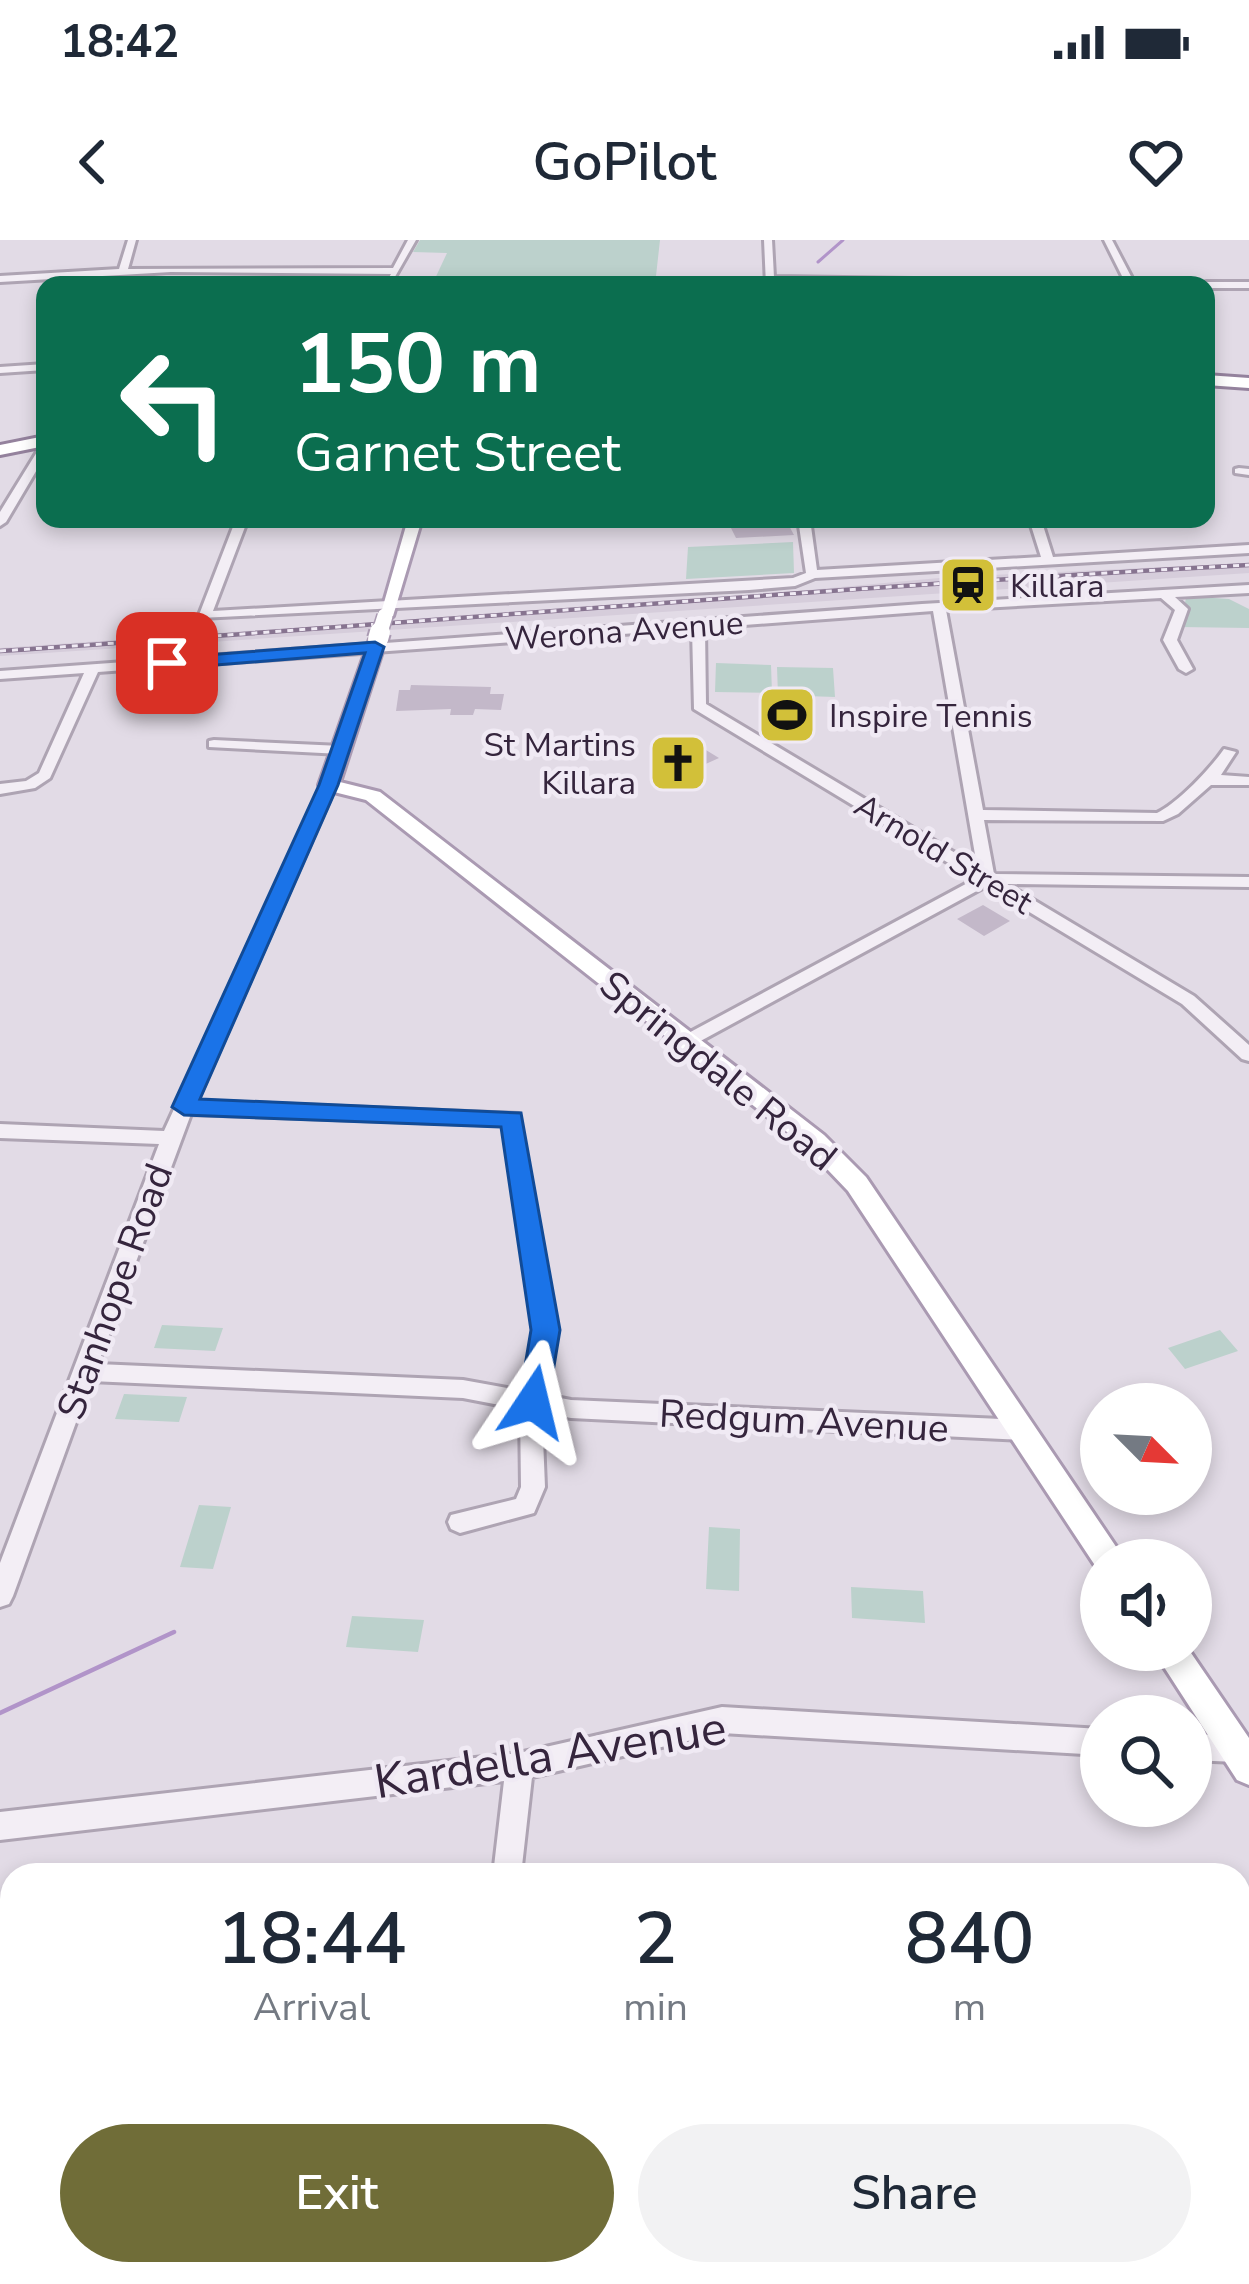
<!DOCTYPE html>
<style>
:root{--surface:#fff;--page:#f2f2f3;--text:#1f2937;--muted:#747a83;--accent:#706d38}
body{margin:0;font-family:"Nunito Sans",sans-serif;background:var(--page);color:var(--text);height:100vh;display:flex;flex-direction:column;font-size:45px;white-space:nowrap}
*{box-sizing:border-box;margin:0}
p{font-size:39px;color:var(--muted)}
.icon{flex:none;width:66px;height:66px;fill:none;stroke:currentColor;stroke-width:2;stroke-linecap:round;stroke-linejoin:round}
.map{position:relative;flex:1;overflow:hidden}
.side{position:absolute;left:0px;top:1623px;width:1251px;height:423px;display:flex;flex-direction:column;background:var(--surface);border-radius:36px 36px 0 0;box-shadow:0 6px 18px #0003}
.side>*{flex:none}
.top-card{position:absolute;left:36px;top:36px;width:1179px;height:252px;border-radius:24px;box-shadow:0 6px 18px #0003;background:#0b6e4f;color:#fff;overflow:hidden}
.needle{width:78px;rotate:114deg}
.buttons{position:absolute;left:1080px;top:1143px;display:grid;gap:24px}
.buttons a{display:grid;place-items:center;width:132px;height:132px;border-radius:50%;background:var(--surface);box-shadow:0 6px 18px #0003;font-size:60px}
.pin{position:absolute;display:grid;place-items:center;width:102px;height:102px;color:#fff;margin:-51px;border-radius:24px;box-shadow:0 6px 18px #0006}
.me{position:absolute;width:132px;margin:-66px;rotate:10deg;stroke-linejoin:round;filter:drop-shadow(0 0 9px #0008)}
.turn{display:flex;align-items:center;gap:42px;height:252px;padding:0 60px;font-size:54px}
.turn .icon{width:156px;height:156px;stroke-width:2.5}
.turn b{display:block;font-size:84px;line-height:102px}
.eta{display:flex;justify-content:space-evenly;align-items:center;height:204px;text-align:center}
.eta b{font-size:72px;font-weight:600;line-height:84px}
.primary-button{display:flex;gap:24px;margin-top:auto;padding:24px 60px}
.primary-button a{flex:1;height:138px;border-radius:72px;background:var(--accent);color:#fff;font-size:48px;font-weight:600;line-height:138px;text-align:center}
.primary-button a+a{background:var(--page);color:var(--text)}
.status{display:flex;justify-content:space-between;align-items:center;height:84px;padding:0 60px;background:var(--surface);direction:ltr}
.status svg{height:33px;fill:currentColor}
header{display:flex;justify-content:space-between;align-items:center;height:156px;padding:0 60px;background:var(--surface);font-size:54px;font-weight:600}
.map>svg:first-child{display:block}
.built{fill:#d6cddb}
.green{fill:#bcd1cc}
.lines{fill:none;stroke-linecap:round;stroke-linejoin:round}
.stream-far1{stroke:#b194c9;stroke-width:3}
.stream{stroke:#b194c9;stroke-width:4.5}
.building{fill:#c3b8c9}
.minor-casing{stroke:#aea4b3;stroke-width:6}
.major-casing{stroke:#aa9ab2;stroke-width:6}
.highway-casing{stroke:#94829d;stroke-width:6}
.minor{fill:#f3eef5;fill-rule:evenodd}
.major{fill:#fff;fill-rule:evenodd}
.highway{fill:#fff;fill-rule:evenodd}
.rail-casing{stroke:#877490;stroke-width:4.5}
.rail{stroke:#f0eaf4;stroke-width:3;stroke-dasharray:6;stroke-linecap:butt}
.major-bridge-far1-casing{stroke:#aa9ab2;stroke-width:18;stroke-linecap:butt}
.major-bridge-casing{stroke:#aa9ab2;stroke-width:24;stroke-linecap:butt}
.major-bridge-far1{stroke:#fff;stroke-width:15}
.major-bridge{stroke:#fff;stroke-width:20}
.route{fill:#1a73e8;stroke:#114b97;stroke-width:3}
.labels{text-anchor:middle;stroke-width:9;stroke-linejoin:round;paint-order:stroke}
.far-poi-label{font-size:33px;fill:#35253d;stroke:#f0eaf4;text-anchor:start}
.far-street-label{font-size:33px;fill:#35253d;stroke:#f0eaf4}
.street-label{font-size:39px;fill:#35253d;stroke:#f0eaf4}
.near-street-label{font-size:48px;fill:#35253d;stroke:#f0eaf4}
</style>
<div class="status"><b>18:42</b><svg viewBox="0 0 49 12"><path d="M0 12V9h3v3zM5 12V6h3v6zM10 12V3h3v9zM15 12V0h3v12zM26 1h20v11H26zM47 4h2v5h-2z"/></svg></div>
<header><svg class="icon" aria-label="back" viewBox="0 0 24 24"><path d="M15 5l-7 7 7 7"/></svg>GoPilot<svg class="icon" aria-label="heart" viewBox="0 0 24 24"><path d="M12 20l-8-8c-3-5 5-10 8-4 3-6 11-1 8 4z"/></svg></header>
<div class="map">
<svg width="1249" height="2044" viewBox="0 0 1249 2044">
<rect width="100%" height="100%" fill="#e2dbe6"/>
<path class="built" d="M1249 323V333L0 416V408L709 359 950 337Z"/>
<path class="green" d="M420 0H660L655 45H432L447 13 413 12Z
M793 302 794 333 686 339 688 307Z
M1199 357 1229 359 1249 369V388L1180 387 1186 358Z
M716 423 771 425 772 453 715 452Z
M777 427 833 428 835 457 778 455Z
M162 1085 223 1088 215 1111 154 1108Z
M1220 1090 1238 1111 1185 1129 1168 1108Z
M124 1154 187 1157 179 1182 115 1179Z
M199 1265 231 1267 213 1329 180 1327Z
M709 1287 740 1289 739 1351 706 1349Z
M851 1347 923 1351 925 1383 852 1378Z
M352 1376 424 1380 418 1412 346 1407Z"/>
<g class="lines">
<path class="stream-far1" d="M818 22 843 0"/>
<path class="stream" d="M0 1473 174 1392"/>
</g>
<path class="building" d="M787 282 794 295 736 298 730 286Z
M411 445 491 447 490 454H504L501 470 475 469 473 475H450L451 469 396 471 399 450H410Z
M775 457 813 458 814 472 780 474 774 471Z
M701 507 719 518 679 536 658 522Z
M983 665 1010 681 984 696 957 679Z"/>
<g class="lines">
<g class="minor-casing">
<path id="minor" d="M128 0H136L128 29 393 28 408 0H416L392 42 388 39 391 34 171 32 0 42V36L119 29Z
M764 0H772L774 37 1125 42 1104 0H1112L1134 42 1154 45H766Z
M1206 42H1249V48H1206L1202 45Z
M45 124V130L0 133V127Z
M45 204V216L6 282 0 286V272L40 207Z
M1239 228 1249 229V235L1235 233V229Z
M236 279H248L213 371 793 338 806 333 798 279H810L817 330 1041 317 1029 279H1041L1053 317 1249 305V313L815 338 795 346 749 350 200 378 199 375Z
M1249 345V353L1175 357 1188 369 1177 400 1193 429 1186 433 1179 429 1163 400 1175 370 1161 358 946 370 983 570 1157 573C1179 562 1210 529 1224 509L1236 512 1221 535 1249 537V545H1211L1178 574 1163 581 984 580 994 634 1249 637V647L1007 644 1194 756 1249 805V821L1242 819 1182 764 986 646 695 804H683L680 800 683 796 975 639 694 469 692 389 98 432 50 538 35 548 0 554V544L26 541 39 533 84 433 0 439V431L922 364ZM933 371 977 626 706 464 705 388Z
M214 500 341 506 348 510 341 514 209 507V501Z
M329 541 336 545 197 861 519 874 556 1090 545 1155 571 1160 1022 1180 1030 1183 1034 1190 1030 1197 1022 1200 571 1178 542 1173 545 1247 534 1273 460 1293 451 1289 448 1282 451 1275 516 1259 521 1247 520 1169 463 1158 91 1141 13 1356 9 1364 0 1367V1323L159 904 0 898V884L164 891 322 545ZM191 874 503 885 534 1090 523 1151 463 1140 98 1124Z
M722 1467 1101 1489V1515L722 1493 532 1537 521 1635H493L504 1541 0 1600V1572L519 1513Z
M1191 1494 1236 1496 1246 1500 1249 1510 1246 1518 1236 1522 1191 1520Z
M0 1951H12V1983H0Z
M544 2034H580L584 2044H548Z
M695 2034H736L732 2044H691Z
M905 2034H939V2044H905Z
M995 2034H1174L1178 2044H999Z"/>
</g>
<g class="major-casing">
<path id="major" d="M408 279H422L393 376 379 380Z
M378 394 386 399 340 542 380 552 824 895 866 937 1125 1320H1101V1331L1098 1330 848 951 806 907 366 560 322 549 319 545 370 399Z
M1153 1410H1189L1249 1498V1545L1237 1540Z"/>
</g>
<g class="highway-casing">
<path id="highway" d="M1206 135 1249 138V148L1206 145Z
M45 196V206L0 215V205Z"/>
</g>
<use href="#minor" class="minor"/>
<use href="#major" class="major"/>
<use href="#highway" class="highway"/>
<g class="rail-casing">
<path id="rail" d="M0 411C416 383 832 347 1249 325"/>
</g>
<use href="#rail" class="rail"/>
<g class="major-bridge-far1-casing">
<path id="major-bridge-far1" d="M379 395 385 376"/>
</g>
<g class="major-bridge-casing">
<path id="major-bridge" d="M378 399 380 392"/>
</g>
<use href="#major-bridge-far1" class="major-bridge-far1"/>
<use href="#major-bridge" class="major-bridge"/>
</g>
<path class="route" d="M375 402 384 407 338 545 200 859 521 873 560 1090 548 1162 544 1171H523L519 1162 531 1090 501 887 184 875 172 867 319 545 365 413 167 429 158 423 167 418Z"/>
<defs>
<g id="station-square" transform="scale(3)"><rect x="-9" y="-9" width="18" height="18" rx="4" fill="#d2c039" stroke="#f0eaf4"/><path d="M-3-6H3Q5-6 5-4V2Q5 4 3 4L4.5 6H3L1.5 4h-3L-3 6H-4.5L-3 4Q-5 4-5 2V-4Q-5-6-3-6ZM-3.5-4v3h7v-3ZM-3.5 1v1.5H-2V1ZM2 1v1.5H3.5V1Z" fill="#111"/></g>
<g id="stadium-square" transform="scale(3)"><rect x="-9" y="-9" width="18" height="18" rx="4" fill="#d2c039" stroke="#f0eaf4"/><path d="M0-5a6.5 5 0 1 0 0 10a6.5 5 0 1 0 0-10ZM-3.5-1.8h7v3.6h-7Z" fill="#111"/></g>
<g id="church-square" transform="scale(3)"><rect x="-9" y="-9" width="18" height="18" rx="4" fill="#d2c039" stroke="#f0eaf4"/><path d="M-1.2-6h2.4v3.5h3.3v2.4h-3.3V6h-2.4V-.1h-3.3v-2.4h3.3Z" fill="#111"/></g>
</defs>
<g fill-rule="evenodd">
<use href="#station-square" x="968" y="345"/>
<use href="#stadium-square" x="787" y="475"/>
<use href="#church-square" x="678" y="523"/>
</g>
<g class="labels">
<g class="far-poi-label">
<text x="1010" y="357">Killara</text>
<text x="829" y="487">Inspire Tennis</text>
<text x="636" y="516" text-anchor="end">St Martins<tspan x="636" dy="38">Killara</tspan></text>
</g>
<g class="far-street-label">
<text transform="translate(624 390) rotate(-4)" y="12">Werona Avenue</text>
<text transform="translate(944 613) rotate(31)" y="12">Arnold Street</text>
</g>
<g class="street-label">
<text transform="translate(719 830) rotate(39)" y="14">Springdale Road</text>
<text transform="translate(114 1051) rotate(-70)" y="14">Stanhope Road</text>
<text transform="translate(804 1180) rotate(3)" y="14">Redgum Avenue</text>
</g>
<g class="near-street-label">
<text transform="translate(550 1514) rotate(-9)" y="17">Kardella Avenue</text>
</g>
</g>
</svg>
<div class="buttons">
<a><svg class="needle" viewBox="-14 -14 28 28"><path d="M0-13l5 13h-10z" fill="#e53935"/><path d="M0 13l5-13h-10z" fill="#747a83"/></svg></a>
<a><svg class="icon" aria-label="sound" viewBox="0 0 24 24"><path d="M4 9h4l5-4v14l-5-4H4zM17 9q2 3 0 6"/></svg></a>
<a><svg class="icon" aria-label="search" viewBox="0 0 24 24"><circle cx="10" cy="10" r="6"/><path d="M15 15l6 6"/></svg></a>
</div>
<div class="pin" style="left:167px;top:423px;background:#d93025"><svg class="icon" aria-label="arrive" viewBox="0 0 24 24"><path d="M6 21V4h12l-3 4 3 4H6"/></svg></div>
<svg class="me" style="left:533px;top:1162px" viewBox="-20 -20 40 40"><path d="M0-17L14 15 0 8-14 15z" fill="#1a73e8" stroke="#fff" stroke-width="4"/></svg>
<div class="top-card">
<div class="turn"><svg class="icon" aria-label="left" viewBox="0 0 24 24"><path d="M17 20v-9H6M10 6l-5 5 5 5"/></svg><div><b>150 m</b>Garnet Street</div></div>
</div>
<section class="side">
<div class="eta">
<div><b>18:44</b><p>Arrival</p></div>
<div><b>2</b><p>min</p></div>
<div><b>840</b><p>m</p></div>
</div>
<div class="primary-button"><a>Exit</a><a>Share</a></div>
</section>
</div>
